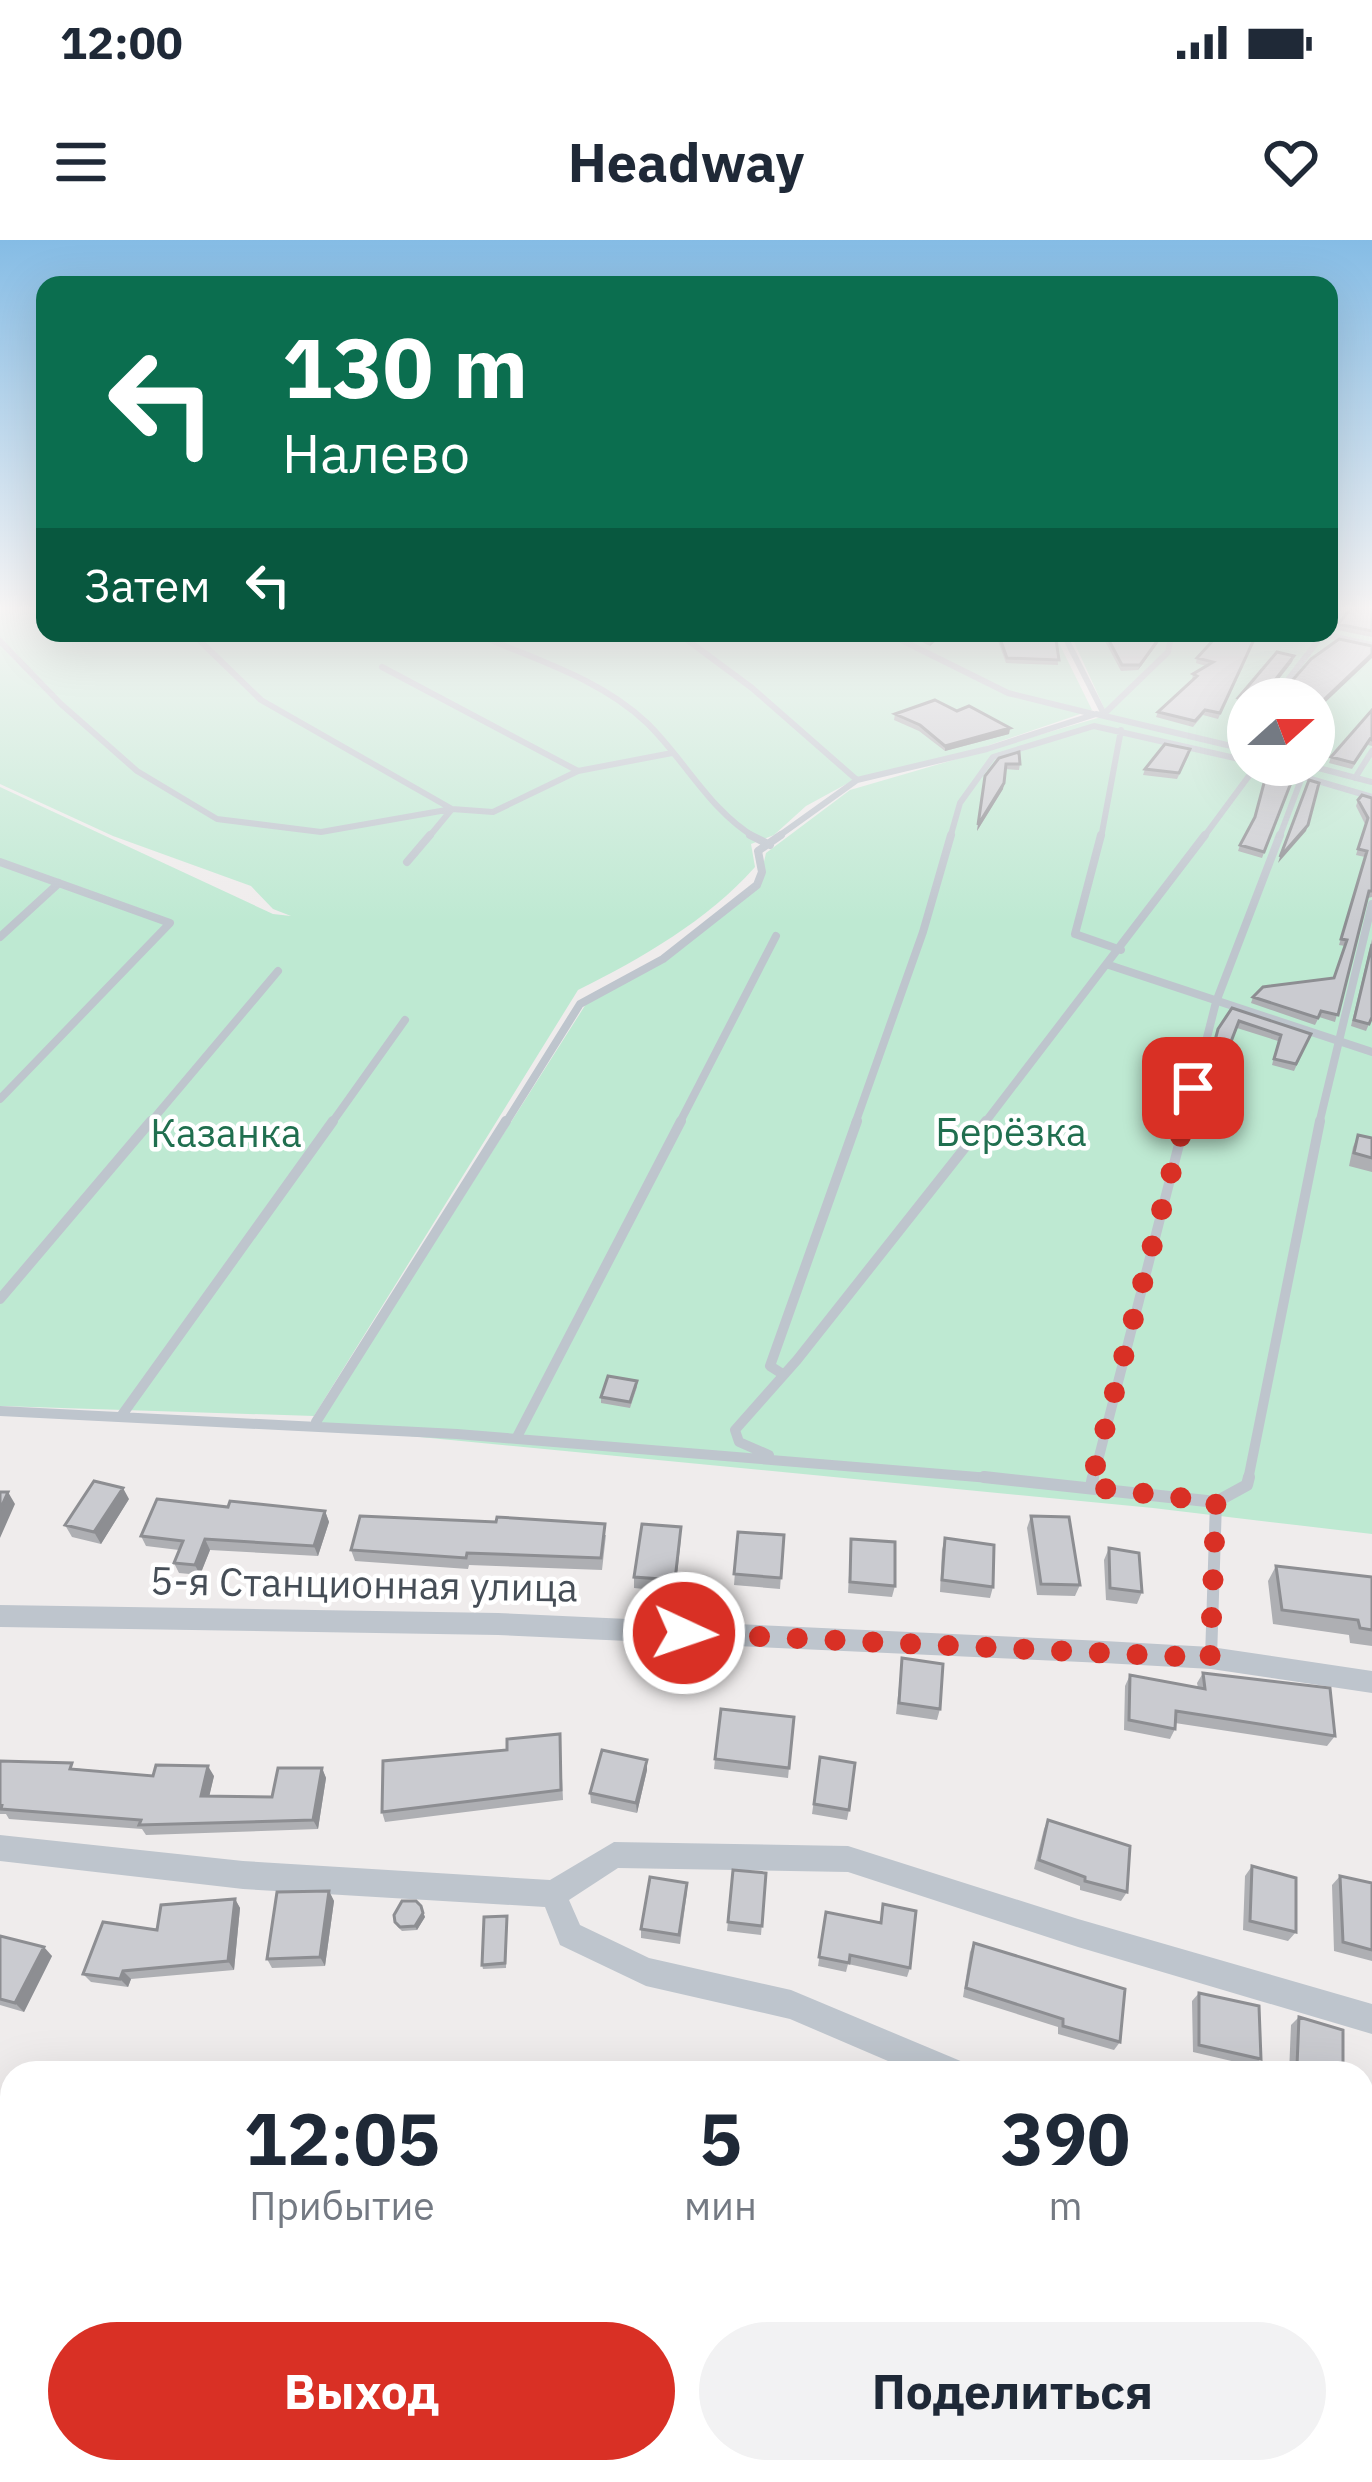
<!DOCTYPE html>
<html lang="ru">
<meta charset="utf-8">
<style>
:root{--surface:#fff;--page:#f2f2f3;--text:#1f2937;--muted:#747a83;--accent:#d93025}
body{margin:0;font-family:"IBM Plex Sans",sans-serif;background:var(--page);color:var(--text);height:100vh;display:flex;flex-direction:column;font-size:45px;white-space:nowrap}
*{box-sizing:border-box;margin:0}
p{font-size:39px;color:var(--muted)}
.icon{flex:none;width:66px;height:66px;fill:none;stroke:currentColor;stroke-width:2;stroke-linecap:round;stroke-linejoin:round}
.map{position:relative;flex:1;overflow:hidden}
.panel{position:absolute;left:0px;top:1821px;width:1374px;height:423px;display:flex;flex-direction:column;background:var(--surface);border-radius:36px 36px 0 0;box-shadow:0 12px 48px #0002}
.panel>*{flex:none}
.hud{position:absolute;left:36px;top:36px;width:1302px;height:366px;border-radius:24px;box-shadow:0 12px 48px #0002;background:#0b6e4f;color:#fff;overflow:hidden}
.needle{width:78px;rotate:69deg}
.controls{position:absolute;left:1227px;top:438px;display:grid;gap:24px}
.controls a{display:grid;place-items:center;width:108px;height:108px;border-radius:50%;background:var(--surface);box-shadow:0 12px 48px #0002;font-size:60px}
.pin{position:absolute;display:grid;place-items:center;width:102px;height:102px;color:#fff;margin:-51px;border-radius:24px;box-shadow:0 6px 18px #0006}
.me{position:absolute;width:132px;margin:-66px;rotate:93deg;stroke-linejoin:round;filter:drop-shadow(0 0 9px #0008)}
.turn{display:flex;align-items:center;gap:42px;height:252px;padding:0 48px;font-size:54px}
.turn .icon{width:156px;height:156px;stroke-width:2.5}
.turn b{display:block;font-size:84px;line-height:102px}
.then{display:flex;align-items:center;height:114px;padding:0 48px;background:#0003;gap:24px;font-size:45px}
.eta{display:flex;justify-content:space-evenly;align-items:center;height:204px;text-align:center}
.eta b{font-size:72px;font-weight:800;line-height:84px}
.action{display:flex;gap:24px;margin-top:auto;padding:24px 48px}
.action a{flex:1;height:138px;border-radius:72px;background:var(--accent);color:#fff;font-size:48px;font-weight:800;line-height:138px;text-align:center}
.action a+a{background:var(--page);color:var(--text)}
.status{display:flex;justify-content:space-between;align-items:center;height:84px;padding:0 60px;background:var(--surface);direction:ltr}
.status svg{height:33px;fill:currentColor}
header{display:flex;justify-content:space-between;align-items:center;height:156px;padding:0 48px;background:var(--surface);font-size:54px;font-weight:800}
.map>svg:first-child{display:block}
.green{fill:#bee9d2;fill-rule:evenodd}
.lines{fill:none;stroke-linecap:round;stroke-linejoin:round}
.service-far3{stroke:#bec5cd;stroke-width:6}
.service-far2{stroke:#bec5cd;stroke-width:8}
.service-far1{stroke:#bec5cd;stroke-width:10}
.service{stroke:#bec5cd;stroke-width:12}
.minor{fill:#bec5cd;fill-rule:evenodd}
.wall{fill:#aeafb3}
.shaded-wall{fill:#8d8e92}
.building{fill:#cacbd0;stroke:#8d8e92;stroke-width:3}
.route{stroke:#d93025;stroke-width:21;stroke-dasharray:0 37.8}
.labels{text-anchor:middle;stroke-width:9;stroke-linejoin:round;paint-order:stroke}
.park-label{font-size:39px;fill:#206f4f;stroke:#fff}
.street-label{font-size:39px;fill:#464e57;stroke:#fff}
</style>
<div class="status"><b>12:00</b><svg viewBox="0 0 49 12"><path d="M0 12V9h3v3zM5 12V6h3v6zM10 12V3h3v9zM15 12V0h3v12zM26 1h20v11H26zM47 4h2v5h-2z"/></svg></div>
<header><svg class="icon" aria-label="menu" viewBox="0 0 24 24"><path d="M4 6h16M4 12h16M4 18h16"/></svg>Headway<svg class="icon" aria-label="heart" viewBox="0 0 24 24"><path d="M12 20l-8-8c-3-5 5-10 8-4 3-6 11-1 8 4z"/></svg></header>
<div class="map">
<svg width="1372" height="2242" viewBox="0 0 1372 2242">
<rect width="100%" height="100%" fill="#efecec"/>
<path class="green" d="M0 368H45V393H1054L1092 470 981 508 850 542 806 566 774 595 751 604 755 627C707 681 642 718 578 750L314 1176 0 1166V547L273 674 291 676 273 669 251 646 113 596 0 544Z
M1329 368H1372V1294L1153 1268 317 1187 593 753 666 714 760 639 766 613 850 550 1101 477 1105 470 1070 393H1329ZM1248 459H1314V525H1248Z"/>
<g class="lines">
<path class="service-far3" d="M1329 387 1344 368
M474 393C533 419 600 438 647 483 685 520 709 570 756 598
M678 393 752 448 857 540
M887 393 1008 453 1093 474
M1063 393 1104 474
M1322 394 1372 405
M196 397 261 460 452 569 428 598
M0 401 61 464 137 531 217 579 321 592 452 569 493 572 578 531 672 513
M382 427 578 531
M1273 459 1324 393
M1104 474 1168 412 1172 393
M1264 525 1372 557
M1307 525 1372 542
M1355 538 1372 511
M776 598 857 540 987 509 1096 474 1248 510
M950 598 960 563 993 517 1094 486 1248 521
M1101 598 1121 490
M1203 598 1257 525
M1279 598 1302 537"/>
<path class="service-far2" d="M750 595 770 605
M1101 595 1075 694 1121 710
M0 622 170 683 0 859
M407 622 430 595
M0 697 59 643
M1109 725 1372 812
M149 884 278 731
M331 884 405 780
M505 884 580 764 663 719 757 645 762 632 758 611 781 595
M679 884 776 696
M855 884 923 692 951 595
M984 884 1205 595
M1185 884 1216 762 1280 595
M1319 884 1372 664"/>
<path class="service-far1" d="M0 1059 151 881
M781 1133 770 1126 857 881
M0 1171 457 1194 1014 1240
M122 1175 333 881
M316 1182 506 881
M517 1197 681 881
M769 1215 739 1202 735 1190 797 1120 986 881
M1093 1240 1185 881
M1248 1240 1320 881"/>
<path class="service" d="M984 1237 1216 1262 1211 1418
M1091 1247 1093 1237
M1216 1262 1247 1245 1249 1237"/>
<path class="minor" d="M0 1365 498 1373 1104 1401 1211 1407 1372 1431V1453L1211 1429 1104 1423 498 1395 0 1387Z
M0 1595 243 1621 550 1640 614 1602 848 1606 1078 1679 1372 1764V1794L1078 1707 848 1632 618 1628 569 1660 580 1685 649 1718 791 1750 963 1822 967 1833H916L790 1779 646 1746 560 1705 545 1667 243 1649 0 1621Z
M0 2043H12V2075H0Z
M1362 2124 1372 2128V2162L1362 2158Z"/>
</g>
<path class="wall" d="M1372 368V397L1337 390 1338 384Z
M904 393H945L930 406Z
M995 393H1056L1058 425 1006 423Z
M1070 393H1165L1138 430 1121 431 1101 394 1073 395Z
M1179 393H1258L1218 479 1203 475 1193 487 1156 477 1158 472 1192 440 1193 434 1206 426 1196 423 1197 418 1213 400 1179 396Z
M1294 416 1292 422 1268 453V457L1248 459V468L1236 464 1238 458Z
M1372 470V506L1368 505 1352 529 1329 523 1331 517Z
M957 471 1010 488 1009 494 945 511 919 491 894 480 895 474Z
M1314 512 1328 516 1326 522 1314 519Z
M1189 515 1177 539 1143 535 1145 529Z
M999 518 1020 524 1019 530 1005 529 1003 549 977 591 985 536Z
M1294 535 1262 618 1238 611 1240 605Z
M1372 558V657L1368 658 1335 782 1319 777 1315 785 1251 763 1253 757 1334 738 1345 706 1339 705 1365 617 1356 615 1365 584 1356 566 1358 560Z
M1372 699V777L1366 791 1351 786Z
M1232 768 1311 794 1294 831 1272 825 1278 801 1237 788 1224 818 1211 814 1218 789Z
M1358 895 1372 898V932L1349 926 1353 907Z
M637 1141V1147L630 1168 601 1163V1157Z
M129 1259 101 1304 72 1297 65 1285Z
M228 1267 325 1271 329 1282 318 1316 210 1310 200 1335 179 1333 174 1323 179 1310 146 1306 141 1296Z
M1031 1276 1080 1345 1075 1356 1037 1355 1027 1288Z
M738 1292 784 1295 780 1349 734 1345Z
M606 1295 602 1330 469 1325 468 1329 355 1321 351 1310Z
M945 1298 993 1347 990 1358 940 1352 942 1310Z
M681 1299 675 1352 634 1348V1337Z
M851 1299 895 1346 892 1357 848 1353Z
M1109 1308 1142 1352 1137 1364 1106 1360 1104 1320Z
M1276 1326 1372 1337V1406L1350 1403 1349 1395 1273 1384 1268 1341Z
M902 1418 940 1469 937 1480 896 1474Z
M1203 1433 1335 1496 1327 1506 1175 1483V1489L1170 1499 1124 1490 1125 1446 1130 1435 1198 1448 1197 1443Z
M794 1477 788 1538 714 1529 715 1519Z
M560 1494 563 1560 385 1582 382 1572 507 1510Z
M820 1517 849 1570 847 1580 812 1574Z
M647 1520V1530L637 1573 591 1563 590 1553Z
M0 1521 153 1536H214L209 1556 272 1557 322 1528 326 1538 318 1589 146 1595 142 1589 9 1579 6 1574H0Z
M1048 1580 1127 1652 1121 1661 1080 1650V1646L1034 1629 1044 1589Z
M1252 1626 1296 1692 1288 1701 1243 1690 1245 1636Z
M733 1630 766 1633 761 1695 727 1691Z
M1340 1636 1372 1643V1721L1334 1711 1332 1645Z
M329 1651 334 1661 325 1726 272 1728 267 1719Z
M687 1652 680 1704 641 1698V1689Z
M235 1659 240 1668 234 1730 131 1739 128 1747 91 1742 83 1734 157 1690Z
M883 1664 910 1728 907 1737 848 1724 846 1732 818 1726 826 1672 880 1683Z
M421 1666 425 1677 417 1690 402 1691 397 1686 394 1675Z
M507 1676 506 1728 483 1729 482 1725Z
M0 1696 52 1716 24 1772 0 1765Z
M974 1703 1120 1802 1114 1810 1058 1794V1787L963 1757 970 1712Z
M1199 1753 1261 1819 1253 1826 1193 1812 1192 1761Z
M1299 1777 1343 1833H1289L1291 1785Z
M12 1939V2008H0V1940Z
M1126 2232H1242V2242H1125Z
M1292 2232H1362L1372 2242H1292Z"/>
<path class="shaded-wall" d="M936 393H945L930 406 931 398Z
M1163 393H1165L1138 430 1140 425Z
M1372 414V418L1314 473V469Z
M1294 416 1292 422 1266 455 1268 449Z
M1010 488 1009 494 945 511V506Z
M1004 543 1003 549 977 591 978 585Z
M1308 585 1306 591 1278 623 1280 617Z
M123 1248 129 1259 101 1304 94 1292Z
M8 1252 15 1264 0 1298V1270Z
M325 1271 329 1282 318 1316 314 1306Z
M205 1299 210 1310 200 1335 195 1325Z
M647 1520V1530L637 1573 636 1563Z
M208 1526 214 1536 207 1566 201 1556Z
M322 1528 326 1538 318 1589 313 1580Z
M329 1651 334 1661 325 1726 320 1717Z
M235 1659 240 1668 234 1730 228 1721Z
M423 1673 425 1677 417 1690 415 1686Z
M44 1707 52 1716 24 1772 15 1763Z
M123 1731 131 1739 128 1747 120 1739Z"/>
<path class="building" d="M1351 368H1372V391L1338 384Z
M998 393H1055L1059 420 1007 418Z
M1105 393H1163L1140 425H1122Z
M1200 393H1257L1220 473 1205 470 1195 481 1158 472 1197 436 1193 434 1213 422 1197 418 1218 395Z
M1339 399 1372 406V414L1314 469V459H1276L1311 419Z
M1277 412 1294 416 1268 449V457L1273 459H1248V461L1238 458Z
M935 460 957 471 969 466 1010 488 945 506 920 485 895 474Z
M1372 470V500L1370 499 1354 523 1331 517Z
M1165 504 1190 509 1179 533 1145 529Z
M1019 512 1020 524H1006L1004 543 978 585 985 536 999 518Z
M1268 528 1294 535 1264 612 1240 605 1255 577Z
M1309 540 1319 543 1308 585 1280 617Z
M1362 555 1372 558V651H1369L1338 775 1321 771 1318 778 1253 757 1263 747 1334 738 1347 700 1341 699 1367 611 1358 609 1368 578 1358 560Z
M1372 704V777L1369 784 1354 780Z
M1232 768 1311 794 1296 824 1274 819 1281 795 1239 781 1227 812 1213 808 1218 789Z
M1358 895 1372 898V918L1354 913Z
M608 1136 637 1141 630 1162 601 1157Z
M94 1241 123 1248 94 1292 65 1285Z
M0 1252H8L0 1270Z
M157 1259 228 1267 230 1261 325 1271 314 1306 205 1299 195 1325 174 1323 183 1301 141 1296Z
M360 1276 496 1282 497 1277 605 1284 601 1318 467 1313 466 1318 351 1310Z
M1031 1276 1069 1277 1080 1345 1041 1344Z
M642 1284 681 1287 675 1340 634 1337Z
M738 1292 784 1295 781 1338 734 1334Z
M945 1298 994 1305 993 1347 942 1340Z
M851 1299 895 1302V1346L850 1342Z
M1109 1308 1139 1313 1142 1352 1110 1348Z
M1276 1326 1372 1337V1390L1360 1388 1358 1380 1282 1370Z
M902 1418 943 1424 940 1469 899 1463Z
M1203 1433 1330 1448 1335 1496 1176 1471 1175 1489 1129 1480 1130 1435 1205 1449Z
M721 1469 794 1477 789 1528 715 1519Z
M560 1494 561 1550 382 1572 383 1521 507 1510V1499Z
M602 1510 647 1520 636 1563 590 1553Z
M820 1517 855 1523 849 1570 814 1564Z
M0 1521 72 1523 70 1529 153 1536 156 1525 208 1526 201 1556 272 1557 278 1528H322L313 1580 139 1585 141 1580 1 1569 2 1565 0 1564Z
M1048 1580 1130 1606 1127 1652 1085 1641V1637L1039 1620Z
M1252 1626 1296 1638V1692L1250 1681Z
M733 1630 766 1633 762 1686 728 1682Z
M1340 1636 1372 1643V1710L1343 1702Z
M650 1637 687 1643 679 1695 641 1689Z
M329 1651 320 1717 267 1719 277 1652Z
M235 1659 228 1721 123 1731 120 1739 83 1734 103 1682 157 1690 161 1665Z
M402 1661H416L421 1666 423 1673 415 1686 400 1687 395 1682 394 1675Z
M883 1664 916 1671 910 1728 850 1715 849 1723 819 1717 826 1672 881 1683Z
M507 1676 505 1723 482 1725 484 1677Z
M0 1696 44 1707 15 1763 0 1759Z
M974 1703 1125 1749 1120 1802 1063 1786V1779L966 1748Z
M1199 1753 1259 1766 1261 1819 1199 1805Z
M1299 1777 1343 1790V1833H1321L1297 1826Z
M398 1826 400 1833H383Z
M575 1827 577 1833H559Z
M12 1939V2002H0V1940Z
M1362 2231 1372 2234V2242H1307V2232Z
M233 2232H427L424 2242H288V2239Z
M481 2232H550L572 2242H477Z
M692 2232H710L708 2239Z
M761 2232H843L841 2242H758Z
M1136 2232H1242V2242H1136Z"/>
<linearGradient id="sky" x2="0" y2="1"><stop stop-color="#85bce5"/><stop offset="0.54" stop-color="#f8f6f6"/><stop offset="1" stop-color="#f8f6f6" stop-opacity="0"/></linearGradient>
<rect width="1372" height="682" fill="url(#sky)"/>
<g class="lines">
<path class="route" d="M684 1393 1210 1418 1216 1262 1090 1247 1193 848"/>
</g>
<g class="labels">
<g class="park-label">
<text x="1011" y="906">Берёзка</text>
<text x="226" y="907">Казанка</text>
</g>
<g class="street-label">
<text transform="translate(364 1344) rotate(1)" y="14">5-я Станционная улица</text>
</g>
</g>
</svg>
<div class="controls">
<a><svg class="needle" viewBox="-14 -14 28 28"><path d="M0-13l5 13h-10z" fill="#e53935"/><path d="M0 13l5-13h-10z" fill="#747a83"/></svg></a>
</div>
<div class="pin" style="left:1193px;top:848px;background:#d93025"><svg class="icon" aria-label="arrive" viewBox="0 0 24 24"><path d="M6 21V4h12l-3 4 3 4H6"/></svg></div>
<svg class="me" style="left:684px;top:1393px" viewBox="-20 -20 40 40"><circle r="17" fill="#d93025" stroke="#fff" stroke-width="3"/><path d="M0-11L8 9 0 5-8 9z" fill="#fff"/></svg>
<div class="hud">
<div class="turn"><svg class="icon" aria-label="left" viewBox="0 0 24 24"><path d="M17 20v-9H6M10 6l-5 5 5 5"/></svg><div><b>130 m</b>Налево</div></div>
<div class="then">Затем<svg class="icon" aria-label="left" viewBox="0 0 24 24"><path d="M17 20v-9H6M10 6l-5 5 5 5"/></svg></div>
</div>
<section class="panel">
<div class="eta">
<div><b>12:05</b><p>Прибытие</p></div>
<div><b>5</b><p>мин</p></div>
<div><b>390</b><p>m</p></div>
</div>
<div class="action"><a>Выход</a><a>Поделиться</a></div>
</section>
</div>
